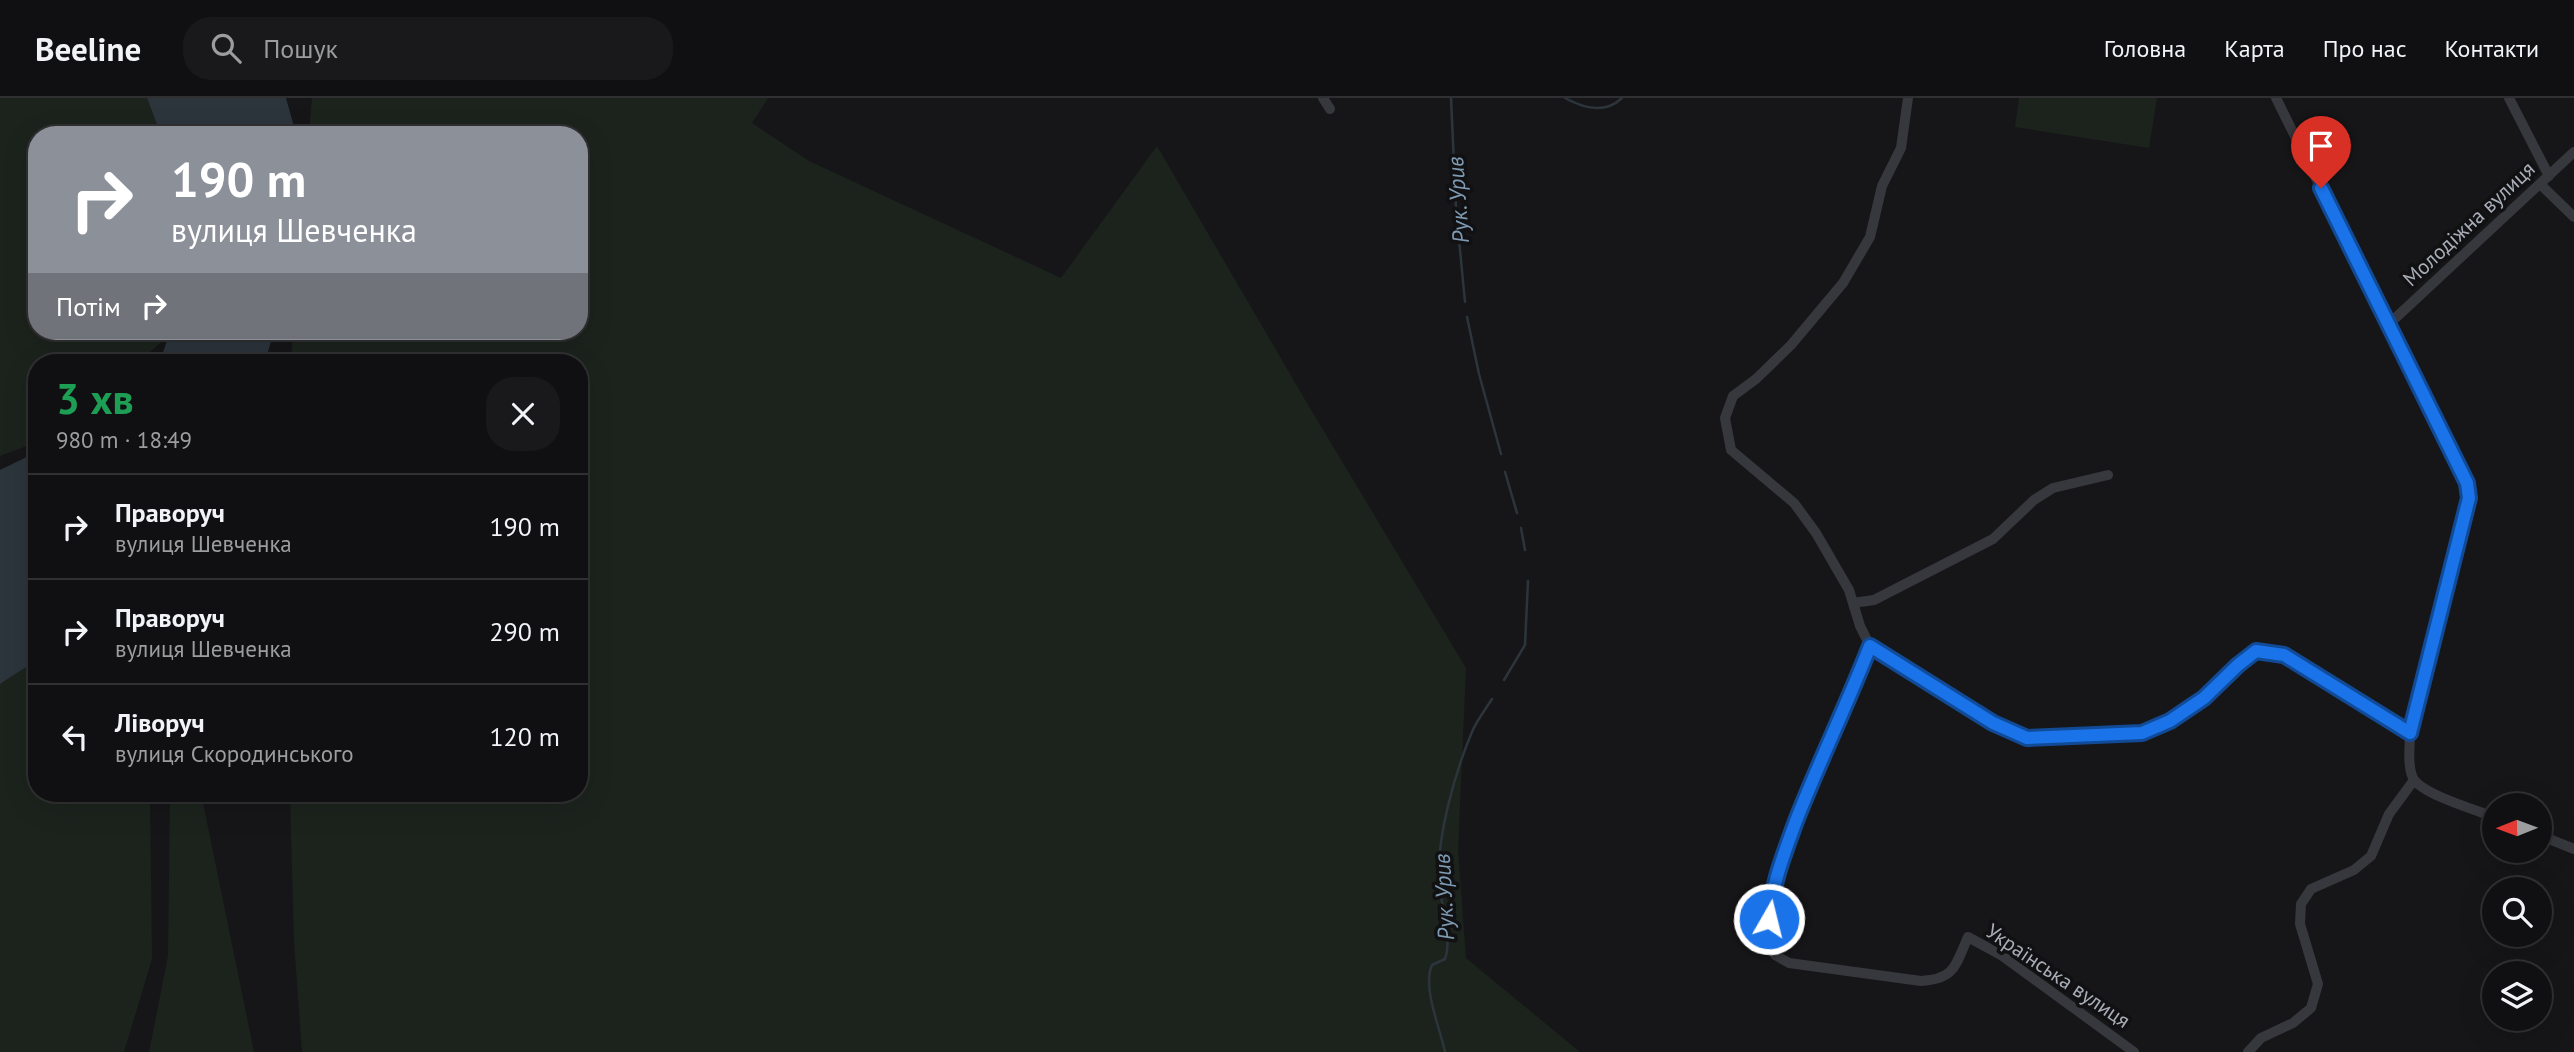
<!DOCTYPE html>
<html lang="uk">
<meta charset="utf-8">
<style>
:root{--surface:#101012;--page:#19191b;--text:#f1f3f6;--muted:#9c9d9f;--line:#303032}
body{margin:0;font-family:"PT Sans",sans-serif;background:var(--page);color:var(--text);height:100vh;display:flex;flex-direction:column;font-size:26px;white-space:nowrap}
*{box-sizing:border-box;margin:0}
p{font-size:23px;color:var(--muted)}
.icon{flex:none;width:38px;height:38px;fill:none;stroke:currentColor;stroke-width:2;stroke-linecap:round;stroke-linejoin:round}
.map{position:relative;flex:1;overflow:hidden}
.drawer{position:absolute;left:28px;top:256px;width:560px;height:448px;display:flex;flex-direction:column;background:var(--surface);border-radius:28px;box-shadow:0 7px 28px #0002,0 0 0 2px var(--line)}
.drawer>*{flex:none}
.hud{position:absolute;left:28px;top:28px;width:560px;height:214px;border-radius:28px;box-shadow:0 7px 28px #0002,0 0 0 2px var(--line);background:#8c9099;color:#fff;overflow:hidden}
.needle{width:46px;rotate:269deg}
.buttons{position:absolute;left:2482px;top:695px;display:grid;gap:14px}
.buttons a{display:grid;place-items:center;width:70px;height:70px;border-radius:50%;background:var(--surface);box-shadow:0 7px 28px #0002,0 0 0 2px var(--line);font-size:35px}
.pin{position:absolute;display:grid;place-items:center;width:60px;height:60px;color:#fff;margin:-72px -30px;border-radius:50% 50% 50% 0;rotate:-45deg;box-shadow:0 0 7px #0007}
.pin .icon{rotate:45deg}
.me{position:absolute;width:77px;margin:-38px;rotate:8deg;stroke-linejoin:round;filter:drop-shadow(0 0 5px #0008)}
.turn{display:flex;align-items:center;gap:24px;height:147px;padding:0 28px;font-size:32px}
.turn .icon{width:91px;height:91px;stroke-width:2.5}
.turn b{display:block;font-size:49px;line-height:60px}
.then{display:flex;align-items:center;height:66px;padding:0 28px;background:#0003;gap:14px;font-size:26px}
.round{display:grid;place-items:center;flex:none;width:74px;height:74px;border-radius:28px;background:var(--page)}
.overview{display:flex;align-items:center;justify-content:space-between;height:119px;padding:0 28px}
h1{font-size:42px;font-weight:600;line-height:52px;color:#1e9e55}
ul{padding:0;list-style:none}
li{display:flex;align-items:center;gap:21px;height:105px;padding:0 28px;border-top:2px solid var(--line)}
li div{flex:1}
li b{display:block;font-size:26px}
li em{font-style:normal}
header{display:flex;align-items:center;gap:42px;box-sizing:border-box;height:98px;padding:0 35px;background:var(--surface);border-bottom:2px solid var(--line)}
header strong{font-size:33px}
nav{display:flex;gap:38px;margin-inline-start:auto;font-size:24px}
.search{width:490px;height:63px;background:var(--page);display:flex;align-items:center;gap:18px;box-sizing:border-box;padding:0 24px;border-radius:28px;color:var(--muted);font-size:26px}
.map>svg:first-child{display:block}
.green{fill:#1c231d}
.water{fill:#2c353c}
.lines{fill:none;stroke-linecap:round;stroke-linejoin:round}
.stream{stroke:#2c353c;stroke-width:2.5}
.minor{stroke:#37383d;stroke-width:10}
.route-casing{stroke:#114b97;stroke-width:18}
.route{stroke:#1a73e8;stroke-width:12}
.labels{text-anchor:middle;stroke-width:7;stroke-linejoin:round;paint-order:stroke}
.street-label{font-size:21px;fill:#a8adb8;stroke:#111113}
.water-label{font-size:23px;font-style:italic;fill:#7f9bb3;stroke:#111113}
</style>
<header>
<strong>Beeline</strong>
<div class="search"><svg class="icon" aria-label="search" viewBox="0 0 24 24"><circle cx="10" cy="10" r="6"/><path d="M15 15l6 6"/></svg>Пошук</div>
<nav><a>Головна</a><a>Карта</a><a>Про нас</a><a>Контакти</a></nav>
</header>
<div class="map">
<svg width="2574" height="954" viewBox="0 0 2574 954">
<rect width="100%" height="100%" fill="#161618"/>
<path class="green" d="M0 0H147L161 37H37V233H170V237L138 264H37V344L0 358Z
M312 0H768L752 25 809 63 1061 180 1157 48 1307 305 1466 570 1458 752 1466 860 1580 954H302L294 843 290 695H579V264H291L293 233H579V37H309Z
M2019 0H2157L2149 50 2015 29Z
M37 562V695H150L152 861 124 954H0V586Z
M170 695H201L254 954H149L168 858Z"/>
<path class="water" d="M147 0H286L293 25V37H161Z
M170 233H274L265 264H160Z
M37 354V562L0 586V372Z"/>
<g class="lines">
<path class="stream" d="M1451 0 1456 110 1465 204
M1565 0C1583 10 1605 16 1622 0
M1467 219 1479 276 1501 356
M1505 374 1517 415
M1521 430 1525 452
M1504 582 1525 547 1528 483
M1445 954C1440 930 1422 889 1432 867L1445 861C1453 838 1440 807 1439 781 1437 738 1455 674 1472 634 1477 622 1485 612 1492 601"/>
<path class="minor" d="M1323 0 1330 11
M1908 0 1901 50 1882 88 1870 139 1843 185 1791 247 1756 281 1733 298 1725 320 1731 352 1794 405 1816 435 1849 492 1860 528 1870 548 1993 625 2027 640 2142 635 2170 623 2204 600 2238 567 2256 553 2284 557 2410 635
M2276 0 2467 385 2469 400 2410 635C2410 649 2407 667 2413 680 2421 696 2476 712 2494 719
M2509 0 2549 78
M2540 86 2574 119
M2389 226 2574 54
M1853 505 1874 502 1993 441 2034 402 2053 390 2108 377
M1870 548 1807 694 1779 768 1772 792 1769 821 1775 857 1789 865 1921 883C1955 881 1955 868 1968 839L2001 857 2134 954
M2539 737 2574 751
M2248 954 2261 940 2293 925 2311 910 2318 886 2300 826 2301 806 2311 791 2354 772 2371 758 2389 716 2414 682"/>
</g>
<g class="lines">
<g class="route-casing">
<path id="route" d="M1769 821C1772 786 1784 756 1796 723 1819 664 1847 607 1870 548L1993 625 2027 640 2142 635 2170 623 2204 600 2238 567 2256 553 2284 557 2410 635 2469 400 2467 385 2321 90"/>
</g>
<use href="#route" class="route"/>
</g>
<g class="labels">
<g class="street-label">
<text transform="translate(2469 126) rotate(-43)" y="7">Молодіжна вулиця</text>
<text transform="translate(2058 878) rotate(34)" y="7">Українська вулиця</text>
</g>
<g class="water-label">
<text transform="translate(1458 102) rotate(-94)" y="8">Рук. Урив</text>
<text transform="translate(1444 799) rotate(-93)" y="8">Рук. Урив</text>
</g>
</g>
</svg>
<div class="buttons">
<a><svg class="needle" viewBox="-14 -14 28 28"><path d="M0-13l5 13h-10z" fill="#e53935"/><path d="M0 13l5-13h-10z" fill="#9c9d9f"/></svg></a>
<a><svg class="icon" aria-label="search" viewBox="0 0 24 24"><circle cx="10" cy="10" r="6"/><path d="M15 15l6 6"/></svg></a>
<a><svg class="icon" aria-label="layers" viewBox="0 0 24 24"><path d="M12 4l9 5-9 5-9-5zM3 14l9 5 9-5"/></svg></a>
</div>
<div class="pin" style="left:2321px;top:90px;background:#d93025"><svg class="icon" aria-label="arrive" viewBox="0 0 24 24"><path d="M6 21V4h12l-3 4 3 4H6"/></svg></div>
<svg class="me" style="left:1769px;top:821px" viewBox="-20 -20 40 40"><circle r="17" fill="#1a73e8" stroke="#fff" stroke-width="3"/><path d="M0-11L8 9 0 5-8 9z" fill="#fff"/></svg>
<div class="hud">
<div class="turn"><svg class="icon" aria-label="right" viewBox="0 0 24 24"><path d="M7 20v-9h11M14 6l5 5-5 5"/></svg><div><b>190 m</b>вулиця Шевченка</div></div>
<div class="then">Потім<svg class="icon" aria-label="right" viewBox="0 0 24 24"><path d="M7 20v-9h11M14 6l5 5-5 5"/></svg></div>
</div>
<section class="drawer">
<div class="overview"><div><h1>3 хв</h1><p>980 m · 18:49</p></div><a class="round"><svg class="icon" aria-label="close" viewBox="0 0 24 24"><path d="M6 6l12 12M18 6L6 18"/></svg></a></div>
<ul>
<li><svg class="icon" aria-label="right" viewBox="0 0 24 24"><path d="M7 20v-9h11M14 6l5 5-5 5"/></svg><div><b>Праворуч</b><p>вулиця Шевченка</p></div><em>190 m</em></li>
<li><svg class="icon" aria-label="right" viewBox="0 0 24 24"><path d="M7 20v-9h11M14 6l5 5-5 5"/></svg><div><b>Праворуч</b><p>вулиця Шевченка</p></div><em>290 m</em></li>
<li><svg class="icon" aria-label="left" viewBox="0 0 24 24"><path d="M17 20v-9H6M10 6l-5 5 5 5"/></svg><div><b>Ліворуч</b><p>вулиця Скородинського</p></div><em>120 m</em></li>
</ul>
</section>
</div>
